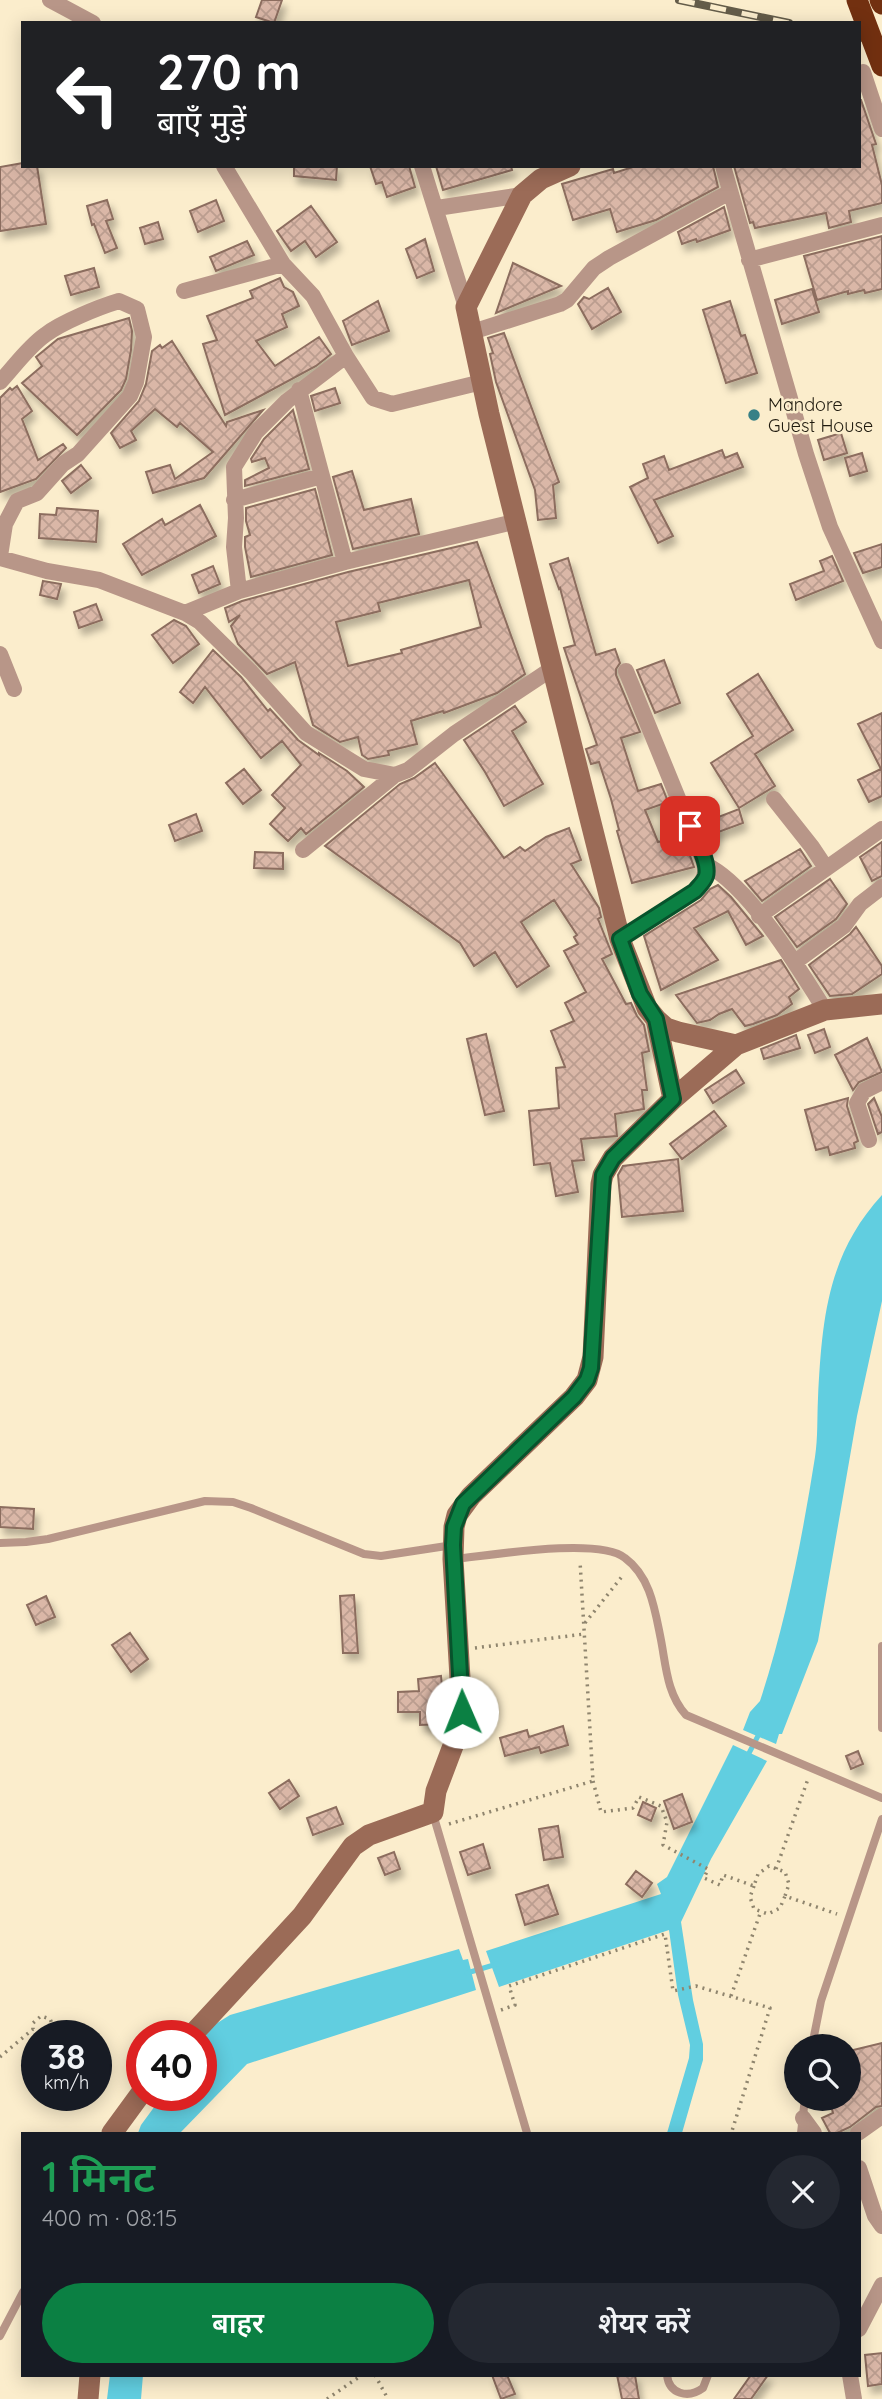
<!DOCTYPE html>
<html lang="hi">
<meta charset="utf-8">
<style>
:root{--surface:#171b24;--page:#242831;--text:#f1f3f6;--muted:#9ea1a6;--accent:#0b8043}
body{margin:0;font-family:Quicksand,"Noto Sans Devanagari",sans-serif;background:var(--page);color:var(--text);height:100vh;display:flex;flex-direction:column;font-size:26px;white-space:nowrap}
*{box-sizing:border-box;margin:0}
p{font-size:23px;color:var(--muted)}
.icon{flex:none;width:38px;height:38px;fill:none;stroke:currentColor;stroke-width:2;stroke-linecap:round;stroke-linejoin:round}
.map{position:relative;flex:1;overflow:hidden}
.panel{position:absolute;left:21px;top:2132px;width:840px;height:245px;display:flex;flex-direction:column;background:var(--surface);border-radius:0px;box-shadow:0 4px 18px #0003}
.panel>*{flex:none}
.top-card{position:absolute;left:21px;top:21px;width:840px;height:147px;border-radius:0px;box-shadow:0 4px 18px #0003;background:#202124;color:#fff;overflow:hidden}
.fabs{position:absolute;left:784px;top:2034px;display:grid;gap:14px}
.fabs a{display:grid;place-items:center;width:77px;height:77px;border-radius:50%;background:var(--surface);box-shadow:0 4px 18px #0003;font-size:35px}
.speed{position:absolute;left:21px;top:2020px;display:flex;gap:14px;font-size:35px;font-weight:700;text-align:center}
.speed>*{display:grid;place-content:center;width:91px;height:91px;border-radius:50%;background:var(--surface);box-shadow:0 4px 18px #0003;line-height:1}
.speed small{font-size:18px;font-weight:400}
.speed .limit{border:10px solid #d22;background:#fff;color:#111}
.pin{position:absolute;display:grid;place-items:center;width:60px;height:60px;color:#fff;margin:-30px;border-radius:14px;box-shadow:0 4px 10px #0006}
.me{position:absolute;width:77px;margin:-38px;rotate:359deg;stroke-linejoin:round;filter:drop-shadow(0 0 5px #0008)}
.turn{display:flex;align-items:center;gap:24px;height:147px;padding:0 21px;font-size:32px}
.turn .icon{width:91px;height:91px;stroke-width:2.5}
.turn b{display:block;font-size:49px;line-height:60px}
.round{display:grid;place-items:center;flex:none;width:74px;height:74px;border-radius:37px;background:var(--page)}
.head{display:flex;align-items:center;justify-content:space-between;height:119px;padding:0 21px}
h1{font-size:42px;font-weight:600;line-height:52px;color:#1e9e55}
.button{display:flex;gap:14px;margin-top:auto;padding:14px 21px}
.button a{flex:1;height:80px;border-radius:42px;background:var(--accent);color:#fff;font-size:28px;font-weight:600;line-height:80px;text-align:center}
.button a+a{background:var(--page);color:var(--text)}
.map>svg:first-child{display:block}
.water{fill:#61cee0}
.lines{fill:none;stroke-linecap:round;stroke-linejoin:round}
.stream{stroke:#61cee0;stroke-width:5}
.building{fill:url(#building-cross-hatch);stroke:#8c6d5e;stroke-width:2;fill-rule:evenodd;filter:url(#shadow)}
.path{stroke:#8f856e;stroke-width:3.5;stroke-dasharray:2 5;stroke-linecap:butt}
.lane{stroke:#b89688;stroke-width:8}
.street{stroke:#b89688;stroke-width:16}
.secondary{stroke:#9b6b57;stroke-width:21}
.highway{stroke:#723010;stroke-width:21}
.rail-casing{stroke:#645c49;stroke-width:8}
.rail{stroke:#fbedcc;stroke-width:5;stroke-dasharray:16;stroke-linecap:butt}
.highway-bridge{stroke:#723010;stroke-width:21}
.route-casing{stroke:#07532c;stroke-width:18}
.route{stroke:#0b8043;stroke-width:12}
.poi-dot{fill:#378086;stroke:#fbedcc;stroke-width:2.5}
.labels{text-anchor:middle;stroke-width:5;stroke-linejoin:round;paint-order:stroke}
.poi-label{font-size:18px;fill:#201b0f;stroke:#fbedcc;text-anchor:start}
</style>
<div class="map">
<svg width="882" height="2399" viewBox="0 0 882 2399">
<defs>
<pattern id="building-cross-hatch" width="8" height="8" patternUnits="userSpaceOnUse" patternTransform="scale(1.75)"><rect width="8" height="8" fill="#dab7a7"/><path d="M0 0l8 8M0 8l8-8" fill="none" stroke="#bb9d8f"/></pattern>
<filter id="shadow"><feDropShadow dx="4" dy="7" stdDeviation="3.5" flood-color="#0004"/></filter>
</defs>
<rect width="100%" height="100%" fill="#fbedcc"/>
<path class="water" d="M882 1195V1301L857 1416 818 1641 782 1734H779L776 1744 743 1730 750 1712 760 1701C786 1622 802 1539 815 1457 818 1438 817 1418 818 1398 822 1320 827 1255 882 1195Z
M733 1745 767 1761 711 1859 681 1922 693 2000 703 2044V2060L682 2133H667L689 2058 690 2045 678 1995 669 1930 499 1987 486 1951 661 1894 657 1884 667 1877Z
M459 1949 463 1960 468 1959 476 1990 247 2064 180 2133H138L141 2125 163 2095H201V2042L214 2025 230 2015Z
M110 2375H143L141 2399H107Z"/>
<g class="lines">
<path class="stream" d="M747 1757 760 1732
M467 1973 497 1964"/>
</g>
<path class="building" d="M262 0H282L274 23 256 17Z
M859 100H861L876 144 872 145 882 185V203L849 211 851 222 829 228 826 213 755 228 753 222 750 223 734 166H859Z
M23 163V166H37L46 224 0 231V167Z
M294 166H337L336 180 294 176Z
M370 166H409L415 187 387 197 382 182 376 184Z
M436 166H511L512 170 443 190Z
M636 166H713L718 187 656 220 617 232 610 209 573 220 562 184 613 169 614 173Z
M107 200 113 219 106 221 117 248 105 253 94 224 92 225 87 206Z
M216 200 224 221 198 232 190 211Z
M311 206 337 242 316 257 305 241 291 251 277 231Z
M724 207 730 230 697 242 696 239 682 244 678 232Z
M158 222 163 239 145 244 140 228Z
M882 236V289L865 293 864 290 848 294V291L817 300 804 256Z
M425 239 434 271 417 278 406 249Z
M247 241 254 255 216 271 210 257Z
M513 263 561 286 496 313Z
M94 268 99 287 71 295 65 276Z
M280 278 284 287 293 292 299 306 282 314 287 327 256 341 275 366 319 337 331 354 316 366 225 415 203 344 217 340 207 316 253 298 250 291Z
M608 288 621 312 592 329 578 304 584 297 589 299Z
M812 289 819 312 782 324 775 300Z
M378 301 389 331 352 345 343 321Z
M730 301 741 336 745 335 757 373 726 383 703 310Z
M129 318 132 331 131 350 126 379 121 390 77 435 22 383 42 366 36 357 58 339Z
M504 333 559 482 553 485 556 518 538 520 535 490 496 382 490 354 493 353 488 338Z
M172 341 226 426 227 422 263 410 204 478 153 493 146 472 170 465 175 479 213 452 180 423 177 427 155 409 131 431 136 440 120 448 111 433 139 401 146 384 152 351 160 345 162 348Z
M17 386 32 411 22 419 38 460 63 444 66 448 36 479 0 492V398L10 388 12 390Z
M335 388 340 403 315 411 311 396Z
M293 410 309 469 245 486V480L269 468 265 458 252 462 251 459 264 439Z
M841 433 847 453 824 460 818 440Z
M722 450 725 458 737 453 743 467 654 500 673 536 658 543 630 487 648 478 643 464 664 456 669 470Z
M862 453 867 471 850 476 845 458Z
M81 465 91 478 71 493 62 481Z
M352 471 364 510 411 499 419 534 353 549 333 477Z
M315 489 332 555 251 577 245 547V537L250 535 246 521V508Z
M200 505 216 536 142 575 123 544 162 519 165 525Z
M57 508 98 511 96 542 39 538 40 514 56 515Z
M477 542 525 674 497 693 444 713 443 711 411 721 417 744 388 751 389 755 368 759 362 755 358 737 340 742 313 725 295 662 267 674 238 644 231 626 240 615 229 622 225 608 242 601 348 572ZM469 580 481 627 401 650 402 653 348 666 336 622 380 611 378 603Z
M882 544V567L863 573 854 553Z
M832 556 843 581 796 600 790 584 824 571 820 561Z
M568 558 596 655 615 649 620 663 616 669V675L640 732 621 738 638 791 661 784 668 802 645 810 658 842 670 839 674 854 688 850 694 867 632 883 617 831 619 830 611 799 599 762 591 764 586 749 597 745 564 648 575 645 560 588 559 589 550 564Z
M213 566 220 584 199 593 192 575Z
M43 581 61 584 57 599 40 595Z
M96 604 102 620 79 628 74 612Z
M174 620 186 626 199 644 173 663 152 635Z
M213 650 241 677 268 711 270 709 298 740 319 755V753L347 771 364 787 306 834 301 828 288 841 270 824 285 808 272 795 301 765 282 741 261 758 205 687 193 703 180 692Z
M664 660 680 703 655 713 637 670Z
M758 674 793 730 755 754 775 786 739 808 711 763 753 736 727 694Z
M515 706 526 722 512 731 543 784 504 806 485 772 464 740Z
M882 713V796L869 802 858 780 881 769 858 724Z
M435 763 504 858 520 847 525 851 546 837 569 828 581 860 571 864 599 908 601 917 598 919 612 954 602 959 626 1004 631 1003 637 1016 644 1025 649 1051 642 1053 647 1090H642L644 1109 615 1114 617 1136 581 1139 584 1160 572 1161 578 1192 556 1196 550 1163 534 1165 529 1111 559 1108 556 1068 565 1067 551 1031 574 1021 565 1003 586 992 564 951 578 944 574 937 577 935 554 900 521 922 549 966 517 987 495 952 474 966 460 943 325 846 400 784 414 778Z
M244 769 261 790 243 804 226 783Z
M739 809 743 823 705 837 700 824Z
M196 814 202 831 175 841 169 825Z
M882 842V876L872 881 860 857Z
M800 849 811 866 762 901 745 881Z
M255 852 283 853V869L254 868Z
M830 879 847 904 836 919 797 947 775 917Z
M718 885 731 897 763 936 746 945 728 911 694 928 718 960 661 990 644 936 701 900 710 889Z
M856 927 882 966V974L852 994 830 996 809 965 850 934Z
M781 960 799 989 789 997 792 1004 777 1015 753 1024 745 1026 732 1009 719 1014 710 1020 697 1023 676 995Z
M824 1029 830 1047 815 1053 808 1035Z
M486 1034 504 1111 485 1115 467 1039Z
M796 1035 800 1048 764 1059 761 1049Z
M867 1038 882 1072 859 1082 853 1090 835 1055Z
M736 1070 744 1083 713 1103 705 1090Z
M848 1098 847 1106 858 1141 854 1143 855 1148 830 1155 828 1147 816 1150 805 1110Z
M874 1098 882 1117V1132L878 1134 868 1104Z
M714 1111 726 1126 682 1159 670 1144Z
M678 1159 683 1211 622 1217 618 1175 623 1166Z
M0 1507 34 1509 33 1529 0 1527Z
M354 1595 358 1653H343L340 1596Z
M46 1596 55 1617 36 1625 27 1605Z
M130 1633 148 1659 131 1672 112 1645Z
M441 1676 444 1707H446V1724L420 1725V1712H398V1692L419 1691 418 1679Z
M563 1726 568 1745 541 1753 539 1747 505 1756 500 1738 527 1730 529 1737Z
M858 1751 863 1764 851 1769 846 1756Z
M289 1780 299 1796 280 1809 269 1793Z
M682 1794 692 1822 674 1829 664 1801Z
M643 1802 656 1808 651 1821 638 1815Z
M336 1807 343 1824 313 1835 307 1818Z
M558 1826 563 1857 544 1860 539 1829Z
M483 1844 490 1868 468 1875 460 1852Z
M394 1852 400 1869 385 1875 378 1858Z
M636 1871 652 1883 642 1897 626 1884Z
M548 1885 558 1914 525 1925 516 1895Z
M882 2043V2106L876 2107 850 2127 837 2133H830L822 2118 833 2113 829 2098H849V2051Z
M882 2353V2384L868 2386 865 2355Z
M492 2375H507L515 2394 501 2399Z
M617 2375H635L639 2399H622Z
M751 2375H768L751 2399H734Z"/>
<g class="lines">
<path class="path" d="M585 1623 624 1574
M475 1648 584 1634
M593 1781 601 1812 633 1808 639 1797 661 1806 667 1822 663 1845 708 1869 704 1878 720 1885 723 1875 754 1886 758 1874 769 1866 785 1872 789 1884 785 1896 837 1914
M449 1824 593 1781 580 1561
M776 1869 808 1779
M754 1886 750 1897 754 1909 768 1914 780 1908 785 1896
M731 1996 761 1911
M501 2010 515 2005 509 1986 665 1934 673 1991 696 1986 770 2008 732 2131 733 2133
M38 2035 33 2029V2023L41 2016 50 2019C53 2025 54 2031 48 2035
M0 2057 33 2029
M375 2375 388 2399
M327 2399 362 2375"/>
<path class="lane" d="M0 1543 26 1542 48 1539 205 1501 233 1502 251 1508 364 1554 381 1556 453 1545
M456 1559C492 1555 599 1537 625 1558 651 1577 655 1611 661 1640 666 1666 667 1694 686 1715L882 1798
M882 1646V1728
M433 1814 527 2133
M812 2046 821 2001 882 1819
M801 2133 805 2098
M0 2336 23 2292
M667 2375C669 2394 688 2399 703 2388L708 2375"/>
<path class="street" d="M50 0 93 23
M863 72 882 129
M224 166 283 264 313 296 346 356 373 398 392 404 482 382
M422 166 466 307
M723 166 806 454 830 527 882 641
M437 208 522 195
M749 260 882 225
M184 291 283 264
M472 332 560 304 567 300 594 268 609 258 730 192
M0 382C14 367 28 347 45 335 62 322 99 307 119 301L137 309 144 337 136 382 130 396 78 454 63 464 37 493 17 501 5 524 0 556
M299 390 345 562
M234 500 322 476
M0 558 47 571 99 580 185 613 200 622 251 672 306 733 364 769 395 775 408 770 454 734 553 668
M239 591 234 547 236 518 234 467 256 432 287 401 346 356
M185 613 239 591 345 562 518 521
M0 654 14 689
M774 799 812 847 826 868
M303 850 395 775
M706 865C747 883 800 970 825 1010
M759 916 882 829
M620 939 695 891C708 876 707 869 700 852L626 671
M795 962 844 926 860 904 882 887
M869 1140 857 1103 864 1091 882 1082
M803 2118 814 2133
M858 2133 882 2116
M859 2168 875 2216 882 2226
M859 2329 882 2285
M850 2375 854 2399"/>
<path class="secondary" d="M570 166 541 179 522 195 466 307 489 414 620 939 647 1008 656 1019 666 1028 678 1032 736 1045 825 1010 882 1004
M656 1019 673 1099
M192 2035 302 1916 353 1846 369 1835 433 1812 436 1791 456 1738 462 1712 453 1559 454 1527 457 1515 471 1496 574 1397 587 1380 593 1357 601 1184 603 1175 613 1158 673 1099 736 1045
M112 2133 142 2092
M88 2399 90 2375"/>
<path class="highway" d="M880 0 882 4"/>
<g class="rail-casing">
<path id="rail" d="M679 0 789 23
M859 37 882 42"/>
</g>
<use href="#rail" class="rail"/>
<path class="highway-bridge" d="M857 0 882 66"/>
</g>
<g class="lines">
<g class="route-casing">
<path id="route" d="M462 1712 453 1545 454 1527 463 1504 574 1397 587 1380 591 1368 603 1175 613 1158 673 1099 656 1019 640 994 620 939 695 891C699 886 704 882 706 876 710 862 695 839 690 826"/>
</g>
<use href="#route" class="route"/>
</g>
<circle class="poi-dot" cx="754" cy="415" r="7"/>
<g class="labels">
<g class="poi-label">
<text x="768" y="411">Mandore<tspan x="768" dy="21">Guest House</tspan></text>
</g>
</g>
</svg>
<div class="fabs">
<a><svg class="icon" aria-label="search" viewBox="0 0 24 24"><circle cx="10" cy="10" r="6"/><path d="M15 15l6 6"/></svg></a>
</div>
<div class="speed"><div>38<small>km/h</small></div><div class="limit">40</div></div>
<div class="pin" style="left:690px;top:826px;background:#d93025"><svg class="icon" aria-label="arrive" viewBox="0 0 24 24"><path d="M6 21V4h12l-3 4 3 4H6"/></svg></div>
<svg class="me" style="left:462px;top:1712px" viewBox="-20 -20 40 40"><circle r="19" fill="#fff"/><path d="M0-13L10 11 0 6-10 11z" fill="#0b8043"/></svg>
<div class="top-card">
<div class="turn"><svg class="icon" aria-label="left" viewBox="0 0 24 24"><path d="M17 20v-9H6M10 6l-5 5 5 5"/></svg><div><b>270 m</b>बाएँ मुड़ें</div></div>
</div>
<section class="panel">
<div class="head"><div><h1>1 मिनट</h1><p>400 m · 08:15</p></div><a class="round"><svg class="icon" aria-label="close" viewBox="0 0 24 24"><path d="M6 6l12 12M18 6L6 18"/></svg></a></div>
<div class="button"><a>बाहर</a><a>शेयर करें</a></div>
</section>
</div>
